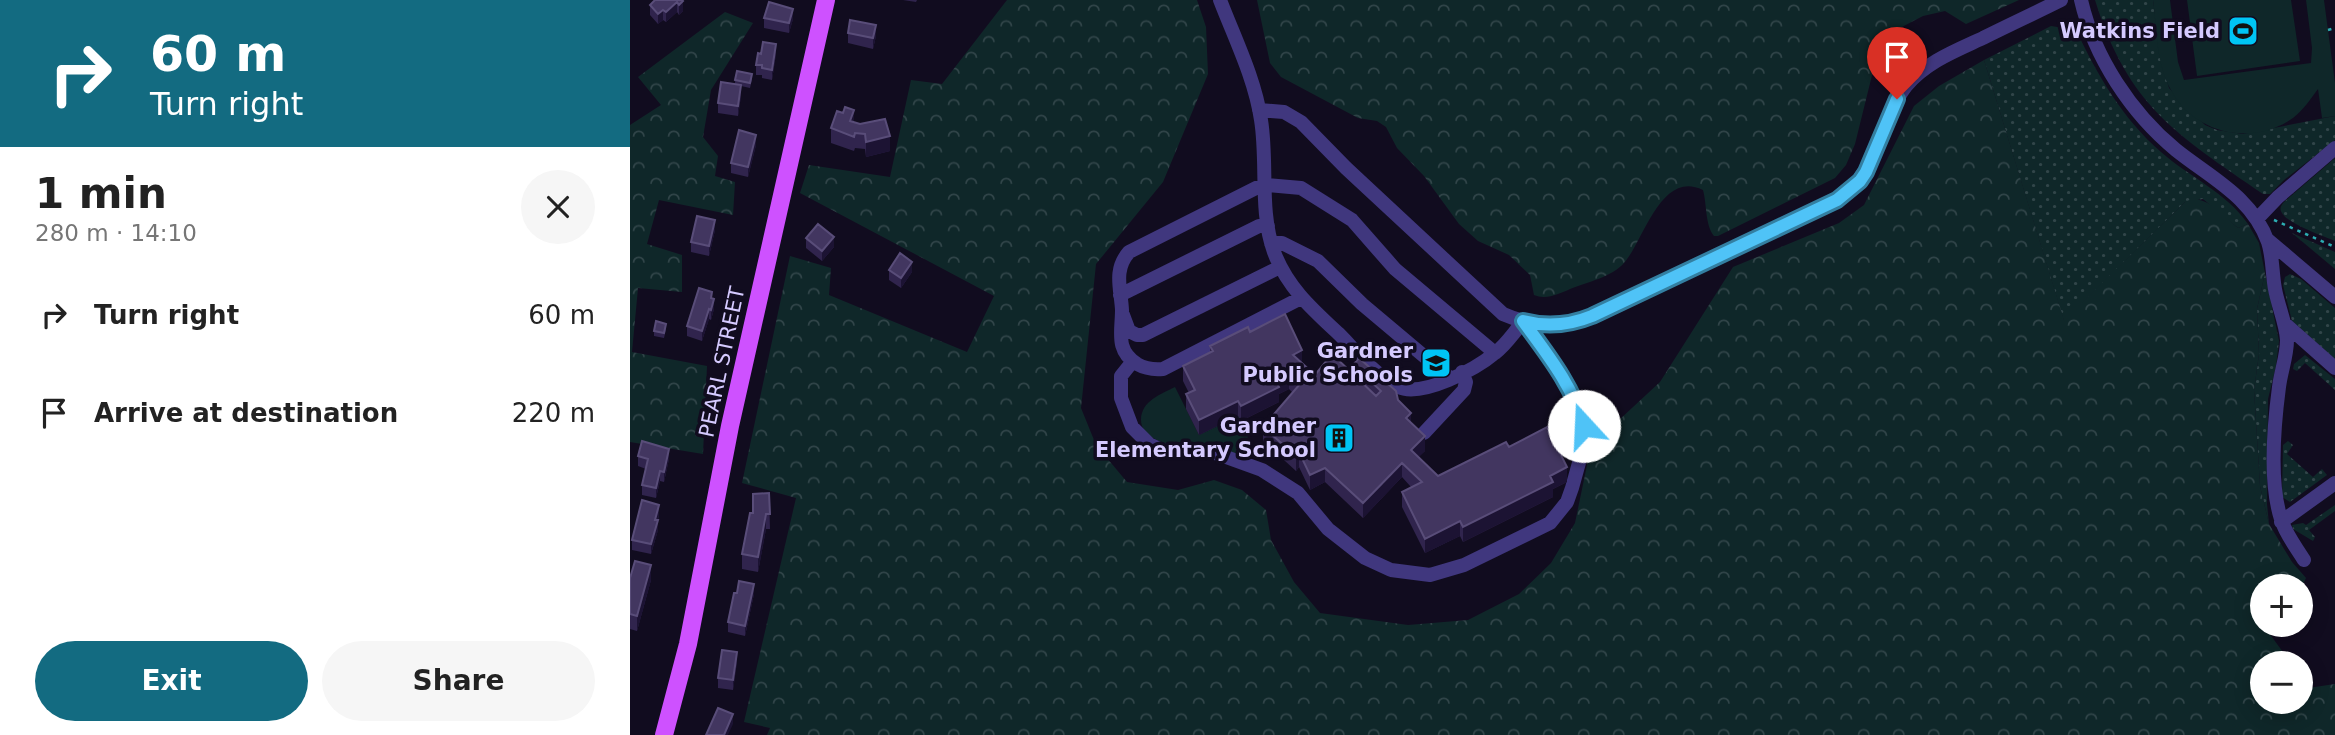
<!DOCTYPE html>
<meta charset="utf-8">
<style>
:root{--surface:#fff;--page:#f6f6f6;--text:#222;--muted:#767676;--accent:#136b81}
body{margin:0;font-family:"DejaVu Sans",sans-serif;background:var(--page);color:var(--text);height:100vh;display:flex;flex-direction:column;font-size:26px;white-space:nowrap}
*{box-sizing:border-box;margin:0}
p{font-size:23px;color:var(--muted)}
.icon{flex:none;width:38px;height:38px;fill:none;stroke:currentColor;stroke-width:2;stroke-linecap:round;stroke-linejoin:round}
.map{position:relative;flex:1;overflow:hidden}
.drawer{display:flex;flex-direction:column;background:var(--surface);width:630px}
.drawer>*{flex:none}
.top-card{background:#136b81;color:#fff;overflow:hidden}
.tools{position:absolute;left:1620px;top:574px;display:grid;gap:14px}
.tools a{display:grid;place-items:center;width:63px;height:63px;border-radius:50%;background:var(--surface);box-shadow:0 4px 18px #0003;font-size:35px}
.pin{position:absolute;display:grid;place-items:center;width:60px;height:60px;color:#fff;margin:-72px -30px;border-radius:50% 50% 50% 0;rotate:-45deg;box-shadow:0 0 7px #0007}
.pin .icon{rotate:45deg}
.me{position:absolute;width:77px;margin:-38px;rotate:340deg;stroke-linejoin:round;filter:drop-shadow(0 0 5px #0008)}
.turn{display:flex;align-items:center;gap:24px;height:147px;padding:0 35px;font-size:32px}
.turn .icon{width:91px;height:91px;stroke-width:2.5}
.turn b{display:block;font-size:49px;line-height:60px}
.round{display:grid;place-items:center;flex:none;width:74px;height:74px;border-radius:37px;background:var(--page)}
.headline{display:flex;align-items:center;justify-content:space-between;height:119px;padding:0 35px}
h1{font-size:42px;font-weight:700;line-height:52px}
.primary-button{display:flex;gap:14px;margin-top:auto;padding:14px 35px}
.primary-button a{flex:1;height:80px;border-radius:42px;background:var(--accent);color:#fff;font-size:28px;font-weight:700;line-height:80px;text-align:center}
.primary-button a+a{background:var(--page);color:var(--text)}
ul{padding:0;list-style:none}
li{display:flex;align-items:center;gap:21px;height:98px;padding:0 35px}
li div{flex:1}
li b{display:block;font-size:26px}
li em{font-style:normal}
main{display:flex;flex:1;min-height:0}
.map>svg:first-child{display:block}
.grass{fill:url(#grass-dots)}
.forest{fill:url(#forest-crowns)}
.park{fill:#0f2729}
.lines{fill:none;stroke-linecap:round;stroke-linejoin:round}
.path{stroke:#2cacb1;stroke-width:2.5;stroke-dasharray:3.5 5;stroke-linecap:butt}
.minor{stroke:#40377e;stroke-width:14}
.major{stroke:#ce51ff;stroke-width:18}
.wall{fill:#30244d}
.shaded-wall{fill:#1c1333}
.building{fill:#423660;stroke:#594d79;stroke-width:2}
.route-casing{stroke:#337fa1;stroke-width:18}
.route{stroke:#4fc3f7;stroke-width:12}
.labels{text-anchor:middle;stroke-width:7;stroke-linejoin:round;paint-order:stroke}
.poi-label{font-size:21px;font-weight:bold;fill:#d5caff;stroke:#110c1f;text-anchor:end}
.street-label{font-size:21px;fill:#d5caff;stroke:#110c1f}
</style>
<main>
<section class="drawer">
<div class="top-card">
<div class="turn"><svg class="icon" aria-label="right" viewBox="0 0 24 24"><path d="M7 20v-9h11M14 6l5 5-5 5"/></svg><div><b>60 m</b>Turn right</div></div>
</div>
<div class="headline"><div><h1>1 min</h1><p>280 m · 14:10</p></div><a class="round"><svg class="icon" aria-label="close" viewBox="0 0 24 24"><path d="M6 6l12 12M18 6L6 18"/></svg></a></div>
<ul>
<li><svg class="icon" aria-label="right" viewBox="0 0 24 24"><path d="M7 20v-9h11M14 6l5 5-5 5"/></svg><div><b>Turn right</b></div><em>60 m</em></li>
<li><svg class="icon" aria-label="arrive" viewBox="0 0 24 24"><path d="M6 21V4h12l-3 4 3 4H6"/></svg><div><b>Arrive at destination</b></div><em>220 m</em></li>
</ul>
<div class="primary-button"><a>Exit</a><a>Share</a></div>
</section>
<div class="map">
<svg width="1705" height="735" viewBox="0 0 1705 735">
<defs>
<pattern id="grass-dots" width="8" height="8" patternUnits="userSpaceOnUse" patternTransform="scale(1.75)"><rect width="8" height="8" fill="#0f2729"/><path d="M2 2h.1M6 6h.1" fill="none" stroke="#314549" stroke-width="1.8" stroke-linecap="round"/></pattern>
<pattern id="forest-crowns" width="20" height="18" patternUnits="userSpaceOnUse" patternTransform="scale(1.75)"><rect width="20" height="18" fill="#0f2729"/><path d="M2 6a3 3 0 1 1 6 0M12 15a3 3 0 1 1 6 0" fill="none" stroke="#314549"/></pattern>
</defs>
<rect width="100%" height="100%" fill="#110c1f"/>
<path class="grass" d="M1465 0H1523L1532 64 1539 88 1575 125 1587 130 1613 134 1705 116V140L1654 180 1640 194H1633C1546 134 1498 106 1465 0Z
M1421 26 1446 30C1468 76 1492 118 1531 152 1559 177 1596 192 1618 224L1608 228 1573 199 1555 202 1434 321 1354 60Z
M1705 158V241C1693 236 1658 224 1652 213 1649 208 1651 206 1654 202Z
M1662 233 1705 252V269Z
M1635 273 1649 341 1646 366 1638 399 1637 504 1639 524 1630 486 1624 390 1629 354 1627 309Z
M1660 274 1671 279 1705 308V359L1662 321 1653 285 1655 277Z
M1675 355 1705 379V390L1675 363 1667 371 1663 369 1664 364Z
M1658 441 1663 445 1657 454 1683 477 1692 469 1697 475 1660 502 1652 497 1653 445Z
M1705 505V511L1679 530 1685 537 1683 541 1663 529 1662 525 1673 523 1676 525Z"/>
<path class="forest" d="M377 0H567L576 27 578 74 533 182 466 264 451 408 466 445 497 482 548 490 584 480 612 490 636 510 641 540 664 582 690 613 778 625 838 620 889 594 921 563 945 523 961 446 1030 382 1103 267 1209 223 1234 205 1284 106 1309 86 1354 60 1434 320 1555 202C1575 192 1593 216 1608 228L1618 224 1629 243 1635 273 1627 309 1629 354 1624 390 1630 486 1639 524 1662 562 1676 578 1671 588V586H1633V625H1646L1639 633 1661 663H1633V702H1671V678L1678 688 1705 684V735H137L140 728 114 722 166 498 112 483 160 256 201 268 199 295 337 352 364 296 170 193 179 165 260 177 281 80 312 84Z
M627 0H1389L1336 24 1315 11 1293 16 1266 30 1245 63 1225 144 1216 165 1205 178 1088 236H1084C1075 225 1077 204 1073 190 1031 169 1014 240 994 263 982 277 957 282 940 289 929 294 916 300 904 295L900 275 879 255 848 241 829 224 794 176 767 148 756 127 747 121 728 118 651 77 640 63Z
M95 12 123 23 81 90 73 137 88 156 85 176 105 182 103 215 29 200 17 244 52 255V292L8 288 2 352 77 366 73 454 0 442V125L31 105 8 77Z"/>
<path class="park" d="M1523 0H1540L1548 62 1554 80 1681 63 1682 48 1676 0H1694L1705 83V116L1692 118 1688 89C1680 100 1673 110 1663 118 1623 147 1564 134 1541 90 1526 64 1527 29 1523 0Z
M1557 0H1661L1670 61 1567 76Z
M545 387 569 435 608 416C617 433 624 438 609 454 586 451 511 451 511 420 511 401 531 394 545 387Z"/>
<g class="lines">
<path class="path" d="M1698 30 1705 28
M1644 220 1705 247"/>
<path class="minor" d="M1451 0C1464 57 1501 113 1546 150 1581 178 1622 197 1638 242 1643 257 1642 273 1645 289 1648 306 1656 323 1657 340 1657 356 1651 371 1649 387 1644 425 1639 482 1651 519 1655 533 1666 547 1674 560
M629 110 654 112 671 122 716 168 873 314C902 327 932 328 962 316L1207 200C1250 171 1247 124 1276 86 1296 62 1325 51 1353 38 1379 25 1405 13 1431 0
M1627 219 1648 197 1705 148
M1638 240 1705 297
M641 243H652L688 261 732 304 820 378
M490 295 629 226H638
M671 298 533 369C523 370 516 369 507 364 485 350 492 332 492 310 491 289 483 270 499 252L626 188 636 185 671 188 722 220 765 269 865 353
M493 315 499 331 507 335H513L650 267
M1654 323 1705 368
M503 361 491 376V398L502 427 519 444 532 450 585 453 632 470 668 493 698 529 735 558 761 570 800 575 834 565 920 523 937 502 942 488 955 441 951 416 933 377 893 322C884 332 876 345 865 353 846 369 792 398 768 387 748 378 725 350 709 334 682 309 657 287 644 252 629 211 638 163 631 120 625 79 605 39 590 0
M794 433 834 390 836 382 832 372
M1651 522 1705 483"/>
<path class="major" d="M34 735 58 644 100 426 196 0"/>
</g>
<path class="wall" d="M52 0 53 11 49 15 47 12 36 22 33 20 28 24 20 15V5Z
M273 0H287L286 2Z
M134 18 163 19 159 33 134 28Z
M218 33 246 36 243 49 218 43Z
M146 54 142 80 132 78V75H126V65Z
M122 79 120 88 111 86V96L108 116 88 113V103L105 84V80Z
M224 122 260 151 236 157 235 149 225 148 224 151 201 143V128Z
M126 145 118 177 101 173V163Z
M85 230 79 256 61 252V242Z
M176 238 204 247 192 261 176 248Z
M259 270 282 272 271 288 259 280Z
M82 298 84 309 81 320 79 319 72 341 57 336V326Z
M36 329 34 338 24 336V331Z
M620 332 672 364 685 375 723 374V365L768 400 781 423 795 451 788 457 808 476 879 447 937 482 923 489V497L833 542 830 536 795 553 772 507V492L781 487 772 477 733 518 695 482 680 490 669 467 666 471 633 441V427L663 393 659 389 649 394V402L611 421 608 416 569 435 556 409V394L559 393 553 381V366L580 352V346Z
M8 456 39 459 34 482 30 481 26 498 12 495V485L16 469 8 466Z
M139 493 140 529H136L128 572 112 569V554L123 513Z
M29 515 28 520V530L21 554 2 550V540Z
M0 578 21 580 7 631 0 629Z
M124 594 115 636 98 632V622Z
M107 662 103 690 88 688V678Z"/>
<path class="shaded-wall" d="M53 1V11L49 15V5Z
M47 2V12L36 22V12Z
M163 9V19L159 33V23Z
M33 10V20L28 24V14Z
M246 25V36L243 49V38Z
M146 44V54L142 80V70Z
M111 85V96L108 116V106Z
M224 110V125L220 136V121Z
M126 135V145L118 177V167Z
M260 136V151L236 157V142Z
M85 220V230L79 256V246Z
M204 237V247L192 261V251Z
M282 262V272L271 288V278Z
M84 299V309L81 320V310Z
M79 309V319L72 341V331Z
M672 350V365L663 355Z
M659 374V389L649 394V402L611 421V406L646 381Z
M608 401V416L569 435V420Z
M781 413V427L776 418Z
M795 436V451L781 465V450Z
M39 449V459L34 482V472Z
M669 452V467L666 471V456Z
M772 463V477L733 518V503Z
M937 467V482L923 489V497L833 542V527L920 476Z
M695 468V482L680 490V475Z
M30 471V481L26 498V488Z
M29 505V515L25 530V520Z
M136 514V529L128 572V557Z
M28 520V530L21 554V544Z
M830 521V536L795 553V539Z
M21 565V580L7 631V616Z
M124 584V594L115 636V626Z
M107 652V662L103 690V680Z
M103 714V724L98 735H94Z"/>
<path class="building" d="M25 0H52L53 1 49 5 47 2 36 12 33 10 28 14 20 5Z
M139 2 163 9 159 23 134 18Z
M220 20 246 25 243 38 218 33Z
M133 42 146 44 142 70 132 68V65H126L128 53 131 54Z
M107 71 122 74 120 83 105 80Z
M91 82 111 85 108 106 88 103Z
M215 107 224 110 220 121 230 124 255 119 260 136 236 142 235 134 225 133 224 137 201 128 207 111 213 113Z
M109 130 126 135 118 167 101 163Z
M67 216 85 220 79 246 61 242Z
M188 224 204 237 192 251 176 238Z
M270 253 282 262 271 278 259 270Z
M69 288 82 292 81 298 84 299 81 310 79 309 72 331 57 326Z
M655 314 672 350 663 355 685 375 702 354 746 396 751 391 723 365 729 358 766 391 768 400 781 413 776 418 795 436 781 450 808 476 876 442 879 447 917 427 937 467 920 476 923 482 833 527 830 521 795 539 772 492 792 482 772 463 733 503 695 468 680 475 669 452 666 456 633 427 670 384 659 374 646 381 649 387 611 406 608 401 569 420 556 394 565 390 553 366 583 351 580 346 618 327 620 332Z
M26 321 36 324 34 333 24 331Z
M12 441 39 449 34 472 30 471 26 488 12 485 18 459 8 456Z
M139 493 140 514H136L128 557 112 554 120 513H123V494Z
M12 500 29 505 25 520H28L21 544 2 540Z
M5 561 21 565 7 616 0 614V578Z
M109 581 124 584 115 626 98 622 104 593H107Z
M92 650 107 652 103 680 88 678Z
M88 708 103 714 94 735H76Z"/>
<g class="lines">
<g class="route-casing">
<path id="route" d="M954 426C943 386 917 354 893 321 916 327 940 325 962 316L1207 200 1230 181 1236 172 1267 99"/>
</g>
<use href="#route" class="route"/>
</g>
<defs>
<g id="stadium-square" transform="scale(1.575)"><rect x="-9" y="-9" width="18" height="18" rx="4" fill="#00c5f5" stroke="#110c1f"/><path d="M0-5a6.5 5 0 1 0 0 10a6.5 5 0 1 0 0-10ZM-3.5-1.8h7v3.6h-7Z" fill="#111"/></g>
<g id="school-square" transform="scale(1.575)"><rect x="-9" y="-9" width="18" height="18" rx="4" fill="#00c5f5" stroke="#110c1f"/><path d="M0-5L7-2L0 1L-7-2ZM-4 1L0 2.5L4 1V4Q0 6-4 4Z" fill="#111"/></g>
<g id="building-square" transform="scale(1.575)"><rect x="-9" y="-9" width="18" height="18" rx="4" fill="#00c5f5" stroke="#110c1f"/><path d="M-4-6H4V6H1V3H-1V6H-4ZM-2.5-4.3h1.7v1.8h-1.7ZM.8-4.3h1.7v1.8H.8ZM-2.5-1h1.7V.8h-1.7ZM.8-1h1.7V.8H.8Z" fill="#111"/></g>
</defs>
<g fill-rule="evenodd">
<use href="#stadium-square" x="1613" y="31"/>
<use href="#school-square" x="806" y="363"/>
<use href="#building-square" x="709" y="438"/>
</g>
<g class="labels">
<g class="poi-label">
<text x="1590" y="38">Watkins Field</text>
<text x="783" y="358">Gardner<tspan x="783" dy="24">Public Schools</tspan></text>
<text x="686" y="433">Gardner<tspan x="686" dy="24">Elementary School</tspan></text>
</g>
<g class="street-label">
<text transform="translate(92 362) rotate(-78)" y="7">PEARL STREET</text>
</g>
</g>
</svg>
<div class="tools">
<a>+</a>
<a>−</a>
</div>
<div class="pin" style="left:1267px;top:99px;background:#d93025"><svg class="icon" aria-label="arrive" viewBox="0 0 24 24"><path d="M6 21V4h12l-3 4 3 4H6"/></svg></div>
<svg class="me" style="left:954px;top:426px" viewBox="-20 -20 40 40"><circle r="19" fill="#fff"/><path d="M0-13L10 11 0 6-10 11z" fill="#4fc3f7"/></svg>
</div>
</main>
